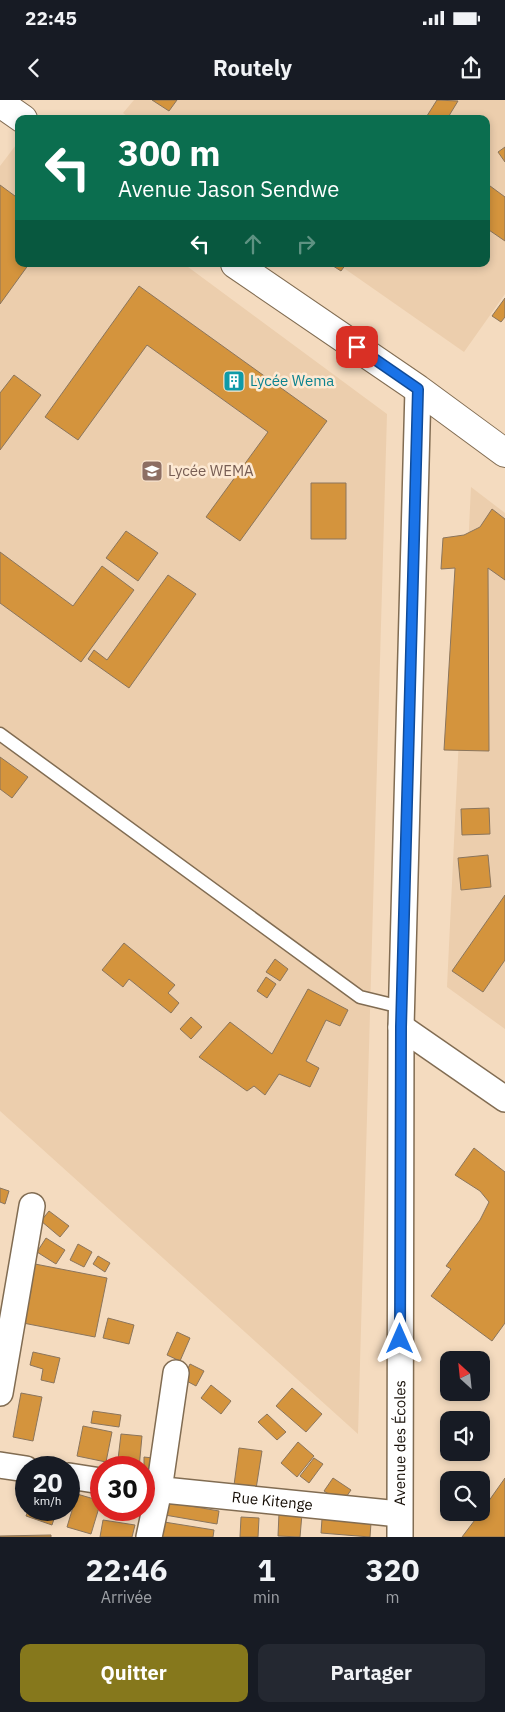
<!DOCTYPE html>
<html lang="fr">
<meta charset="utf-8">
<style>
:root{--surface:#171b24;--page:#242831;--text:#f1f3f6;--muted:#9ea1a6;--accent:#86781c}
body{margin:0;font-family:"IBM Plex Sans",sans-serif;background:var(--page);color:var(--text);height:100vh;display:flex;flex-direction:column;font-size:19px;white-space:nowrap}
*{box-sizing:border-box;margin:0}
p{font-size:16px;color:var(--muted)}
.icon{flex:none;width:28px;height:28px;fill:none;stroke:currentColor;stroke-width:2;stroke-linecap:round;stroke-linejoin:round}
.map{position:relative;height:1437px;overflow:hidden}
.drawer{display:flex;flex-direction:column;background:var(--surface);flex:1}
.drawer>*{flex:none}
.hud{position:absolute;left:15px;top:15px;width:475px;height:152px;border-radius:10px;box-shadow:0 2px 8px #0003;background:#0b6e4f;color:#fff;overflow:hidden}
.needle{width:32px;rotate:333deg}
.fabs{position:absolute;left:440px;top:1251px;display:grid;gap:10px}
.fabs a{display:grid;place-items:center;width:50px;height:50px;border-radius:10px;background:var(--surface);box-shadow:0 2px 8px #0003;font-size:25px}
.speed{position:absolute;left:15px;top:1356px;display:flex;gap:10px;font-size:25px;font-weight:700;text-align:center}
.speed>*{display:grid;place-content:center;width:65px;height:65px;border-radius:50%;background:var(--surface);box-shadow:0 2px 8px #0003;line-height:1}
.speed small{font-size:12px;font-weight:400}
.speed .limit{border:8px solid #d22;background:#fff;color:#111}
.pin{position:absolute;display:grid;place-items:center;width:42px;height:42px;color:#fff;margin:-21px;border-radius:10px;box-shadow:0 2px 8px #0006}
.me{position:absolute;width:55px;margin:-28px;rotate:0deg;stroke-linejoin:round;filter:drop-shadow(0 0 4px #0008)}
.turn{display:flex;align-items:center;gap:18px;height:105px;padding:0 20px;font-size:22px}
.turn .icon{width:65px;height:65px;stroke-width:2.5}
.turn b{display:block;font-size:35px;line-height:42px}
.lanes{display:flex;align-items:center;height:48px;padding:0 20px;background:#0003;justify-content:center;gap:25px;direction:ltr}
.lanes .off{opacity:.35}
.eta{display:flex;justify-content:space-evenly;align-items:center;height:85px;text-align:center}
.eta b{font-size:30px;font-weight:700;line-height:35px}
.primary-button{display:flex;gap:10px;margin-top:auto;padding:10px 20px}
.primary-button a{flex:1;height:58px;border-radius:10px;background:var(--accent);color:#fff;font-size:20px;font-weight:700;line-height:58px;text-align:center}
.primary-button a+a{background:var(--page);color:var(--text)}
.status{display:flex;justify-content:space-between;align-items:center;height:35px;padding:0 25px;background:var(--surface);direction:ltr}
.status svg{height:14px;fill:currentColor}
header{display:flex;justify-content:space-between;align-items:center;height:65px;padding:0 20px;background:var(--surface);font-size:22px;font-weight:700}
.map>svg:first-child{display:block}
.built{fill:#eccead}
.building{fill:#d4943d;stroke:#8b755c}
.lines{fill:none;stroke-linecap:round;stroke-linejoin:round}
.service-casing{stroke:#816c52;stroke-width:15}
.minor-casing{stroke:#816c52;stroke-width:28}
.secondary-casing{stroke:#816c52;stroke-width:30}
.service{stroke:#fff;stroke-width:12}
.minor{stroke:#fff;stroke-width:25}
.secondary{stroke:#fff;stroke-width:28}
.route-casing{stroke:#114b97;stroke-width:12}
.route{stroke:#1a73e8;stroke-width:9}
.labels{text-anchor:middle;stroke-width:5;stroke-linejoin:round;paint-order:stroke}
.culture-label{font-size:15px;fill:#0d838f;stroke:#fde9d3;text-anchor:start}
.education-label{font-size:15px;fill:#785e54;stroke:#fde9d3;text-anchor:start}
.street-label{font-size:15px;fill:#130b03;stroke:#fde9d3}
</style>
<div class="status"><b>22:45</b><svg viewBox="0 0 49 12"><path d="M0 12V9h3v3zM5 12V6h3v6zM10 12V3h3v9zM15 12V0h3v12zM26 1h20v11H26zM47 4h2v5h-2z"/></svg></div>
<header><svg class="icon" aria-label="back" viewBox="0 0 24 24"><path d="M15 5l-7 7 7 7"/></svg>Routely<svg class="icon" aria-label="share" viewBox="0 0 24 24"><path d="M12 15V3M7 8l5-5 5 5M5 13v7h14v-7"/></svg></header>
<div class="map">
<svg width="505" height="1437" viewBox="0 0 505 1437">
<rect width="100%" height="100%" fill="#f4dbbf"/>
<path class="built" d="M134 0H505V194L464 252 338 164H486V19H131L123 13Z
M19 41V164H184L387 314 358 1334 0 1011V66Z
M471 387 505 413V929L447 887Z"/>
<path class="building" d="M152 0H177L169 11Z
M437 0 458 1 447 19H425Z
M505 47V62L498 52Z
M486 83 505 97V141L486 128Z
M0 85 19 99V164H29L0 204Z
M330 164H346L341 171Z
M139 186 327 321 240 441 206 417 268 332 147 245 78 340 45 317Z
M505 198V217L501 222 492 216Z
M14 275 41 295 0 350V293Z
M311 383H346V439H311Z
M492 409 505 419V480L488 468 489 651 444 650 455 468 441 469 443 438 464 435 480 427Z
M126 431 158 453 138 481 106 458Z
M0 452 73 506 102 466 134 490 81 562 0 503Z
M168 475 196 494 129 588 88 559 94 550 107 560Z
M0 657 28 677 12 698 0 689Z
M489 708 490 734 462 735 461 709Z
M488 755 491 787 461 790 458 758Z
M505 795V860L483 892 452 871Z
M124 843 175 885 168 893 179 903 171 913 129 879 123 887 102 870Z
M275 859 288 869 280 881 266 872Z
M266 877 276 884 267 898 257 891Z
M308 889 348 910 340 926 326 920 306 961 319 968 310 987 279 974 265 995 254 986 247 991 199 957 230 922 272 954Z
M191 917 202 927 191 939 180 929Z
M474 1048 505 1072V1223L492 1241 431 1196 451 1169 446 1166 480 1120 489 1102 480 1091 455 1075Z
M0 1088 9 1091 5 1104 0 1102Z
M49 1111 69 1126 60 1137 41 1121Z
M46 1138 65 1150 56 1164 37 1152Z
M78 1144 92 1152 84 1167 70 1160Z
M98 1156 110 1163 105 1172 93 1164Z
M35 1164 107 1178 95 1237 23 1223Z
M108 1218 134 1225 129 1244 103 1238Z
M177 1232 190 1238 180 1261 167 1255Z
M33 1252 60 1258 54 1283 41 1280 43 1269 30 1265Z
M190 1264 204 1271 196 1286 183 1279Z
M211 1285 231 1301 221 1314 201 1298Z
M292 1288 322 1314 306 1332 276 1306Z
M21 1293 42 1297 33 1341 13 1337Z
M93 1311 121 1315 119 1327 91 1323Z
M267 1314 286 1332 277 1340 258 1322Z
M83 1326 112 1332 106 1362 77 1356Z
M121 1334 142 1336 139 1368H117Z
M298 1342 314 1356 297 1377 281 1363Z
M239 1348 262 1351 256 1389 234 1385Z
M144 1357 153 1358 151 1377H144Z
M314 1358 323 1364 309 1383 300 1376Z
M333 1378 351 1390 342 1403 324 1391Z
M505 1378V1437H462L481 1412Z
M77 1394 101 1401 91 1434 67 1427Z
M162 1401 219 1411 217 1424 159 1414Z
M28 1410H57L52 1425 26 1416Z
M279 1413 302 1414 300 1437 278 1436Z
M241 1417 259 1418 258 1437H240Z
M322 1419 371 1423 370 1437 321 1433Z
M103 1420 135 1425 132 1437H100Z
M158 1421 214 1430 213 1437H155Z
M51 1435V1437H0V1436Z"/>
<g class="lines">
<g class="service-casing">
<path id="service" d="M0 634 360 897 401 907"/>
</g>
<g class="minor-casing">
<g id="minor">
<path d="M401 927 505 999"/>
<path d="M0 1293 32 1106"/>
<path d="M0 1365 26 1369"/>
<path d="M69 1376 101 1381"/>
<path id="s1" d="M144 1388 399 1414"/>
<path d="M149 1437 159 1390 176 1273"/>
<path id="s2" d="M400 1437 401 927 418 289"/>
</g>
</g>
<g class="secondary-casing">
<path id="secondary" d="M0 3 23 19
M235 164 418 289 505 353"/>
</g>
<use href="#service" class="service"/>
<use href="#minor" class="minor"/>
<use href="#secondary" class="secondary"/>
</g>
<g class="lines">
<g class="route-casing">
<path id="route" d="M357 247 418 289 401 927 400 1239"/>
</g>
<use href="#route" class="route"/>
</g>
<defs>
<g id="building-square" transform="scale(1.125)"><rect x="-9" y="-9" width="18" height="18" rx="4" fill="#0f9aa8" stroke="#fde9d3"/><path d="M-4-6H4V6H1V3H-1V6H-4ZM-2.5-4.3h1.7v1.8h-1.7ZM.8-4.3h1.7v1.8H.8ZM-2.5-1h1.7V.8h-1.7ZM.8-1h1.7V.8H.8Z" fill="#fff"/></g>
<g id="school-square" transform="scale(1.125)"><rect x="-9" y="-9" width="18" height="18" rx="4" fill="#8d6e63" stroke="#fde9d3"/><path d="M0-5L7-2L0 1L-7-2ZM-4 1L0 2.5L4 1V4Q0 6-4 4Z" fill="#fff"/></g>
</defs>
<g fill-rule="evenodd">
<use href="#building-square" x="234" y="281"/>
<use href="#school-square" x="152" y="371"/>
</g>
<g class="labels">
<g class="culture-label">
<text x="250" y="286">Lycée Wema</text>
</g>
<g class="education-label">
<text x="168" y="376">Lycée WEMA</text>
</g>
<g class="street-label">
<text dy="5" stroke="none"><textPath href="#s2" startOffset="94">Avenue des Écoles</textPath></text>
<text dy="5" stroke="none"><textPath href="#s1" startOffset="129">Rue Kitenge</textPath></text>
</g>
</g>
</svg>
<div class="fabs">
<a><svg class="needle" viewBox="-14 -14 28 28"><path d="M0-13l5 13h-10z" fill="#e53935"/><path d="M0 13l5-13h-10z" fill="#9ea1a6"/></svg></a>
<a><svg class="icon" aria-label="sound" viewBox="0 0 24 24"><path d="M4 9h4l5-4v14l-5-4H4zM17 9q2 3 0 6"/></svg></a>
<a><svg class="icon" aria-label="search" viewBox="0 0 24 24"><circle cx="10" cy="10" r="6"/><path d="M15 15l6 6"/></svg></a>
</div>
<div class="speed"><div>20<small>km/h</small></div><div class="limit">30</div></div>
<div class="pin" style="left:357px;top:247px;background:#d93025"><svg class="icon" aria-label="arrive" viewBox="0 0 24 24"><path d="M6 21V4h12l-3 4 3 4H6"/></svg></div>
<svg class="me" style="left:400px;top:1239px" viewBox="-20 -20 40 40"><path d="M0-17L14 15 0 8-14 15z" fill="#1a73e8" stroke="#fff" stroke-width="4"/></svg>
<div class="hud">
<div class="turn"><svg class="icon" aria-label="left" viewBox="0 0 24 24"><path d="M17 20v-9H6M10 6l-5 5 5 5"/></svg><div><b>300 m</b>Avenue Jason Sendwe</div></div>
<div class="lanes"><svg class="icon" aria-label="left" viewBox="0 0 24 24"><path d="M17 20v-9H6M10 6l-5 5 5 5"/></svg><svg class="icon off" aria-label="ahead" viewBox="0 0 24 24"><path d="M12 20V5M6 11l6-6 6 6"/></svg><svg class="icon off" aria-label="right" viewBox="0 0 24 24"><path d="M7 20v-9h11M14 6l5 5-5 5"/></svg></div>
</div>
</div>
<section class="drawer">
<div class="eta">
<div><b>22:46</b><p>Arrivée</p></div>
<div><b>1</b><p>min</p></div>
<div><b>320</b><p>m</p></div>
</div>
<div class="primary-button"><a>Quitter</a><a>Partager</a></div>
</section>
